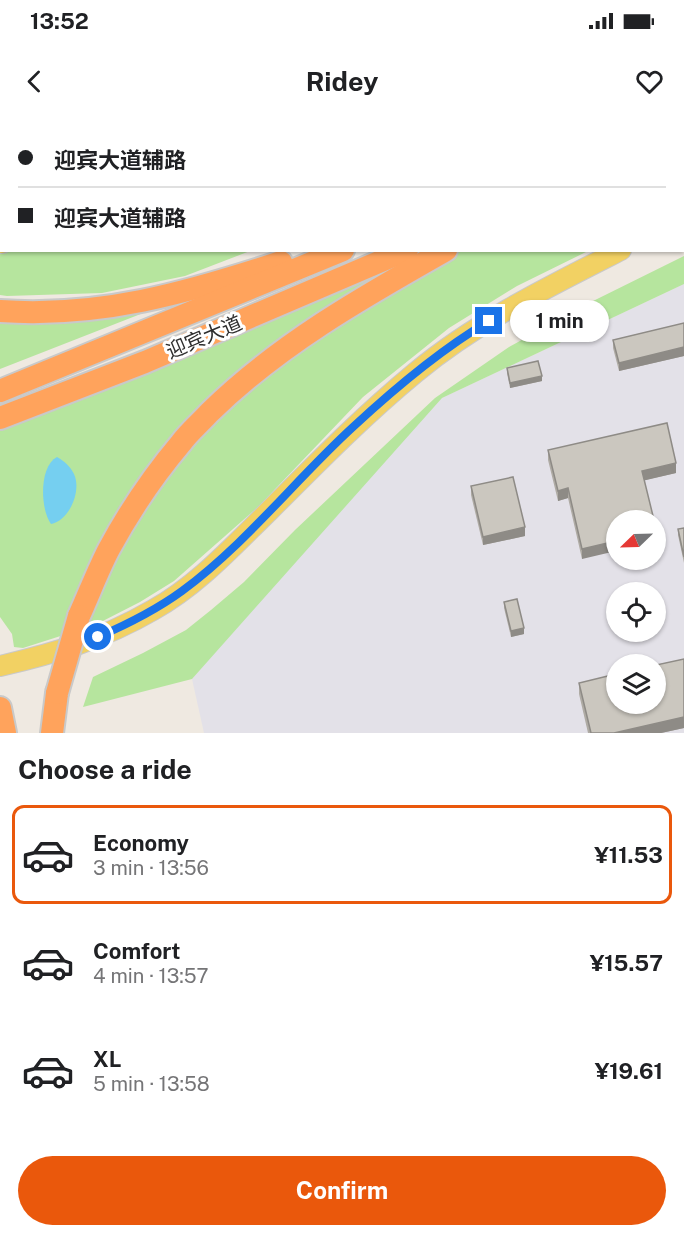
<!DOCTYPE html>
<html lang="en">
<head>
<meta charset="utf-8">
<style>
  :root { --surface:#fff; --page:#f2f2f2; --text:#202124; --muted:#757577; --line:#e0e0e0; --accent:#ea580c }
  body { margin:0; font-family:"Public Sans","Noto Sans SC",sans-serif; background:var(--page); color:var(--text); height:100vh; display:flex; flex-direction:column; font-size:22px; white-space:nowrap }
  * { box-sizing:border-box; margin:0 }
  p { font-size:20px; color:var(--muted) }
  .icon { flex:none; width:33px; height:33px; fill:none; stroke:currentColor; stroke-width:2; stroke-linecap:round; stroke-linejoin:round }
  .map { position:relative; height:613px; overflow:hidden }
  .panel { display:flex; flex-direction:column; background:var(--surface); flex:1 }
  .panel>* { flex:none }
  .guide { position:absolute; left:0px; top:0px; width:684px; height:132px; box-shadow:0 2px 4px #0004; display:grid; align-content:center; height:132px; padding:0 18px; background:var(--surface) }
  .needle { width:39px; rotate:247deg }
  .tools { position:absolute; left:606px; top:390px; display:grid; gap:12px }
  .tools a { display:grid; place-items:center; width:60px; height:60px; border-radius:50%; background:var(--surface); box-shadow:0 2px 4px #0004; font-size:30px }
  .end { position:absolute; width:27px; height:27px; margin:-14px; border:8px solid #1a73e8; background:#fff; box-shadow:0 0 0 3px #fff }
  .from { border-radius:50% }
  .bubble { position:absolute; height:42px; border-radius:21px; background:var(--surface); box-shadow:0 2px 4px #0004; font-size:20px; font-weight:700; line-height:42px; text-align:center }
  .guide b { display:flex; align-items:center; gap:21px; height:57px; font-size:22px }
  .guide b+b { border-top:2px solid var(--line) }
  .guide i { width:15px; height:15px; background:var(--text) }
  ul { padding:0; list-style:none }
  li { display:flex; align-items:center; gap:18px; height:99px; margin:0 12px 9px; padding:0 6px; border:3px solid transparent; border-radius:12px }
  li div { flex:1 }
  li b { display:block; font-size:22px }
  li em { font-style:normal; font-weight:700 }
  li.current { border-color:var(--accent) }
  li>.icon { width:54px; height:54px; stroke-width:1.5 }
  h2 { padding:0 18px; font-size:27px; line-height:72px }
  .button { display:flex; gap:12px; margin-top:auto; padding:12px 18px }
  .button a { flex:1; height:69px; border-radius:36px; background:var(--accent); color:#fff; font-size:24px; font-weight:700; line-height:69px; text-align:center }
  .status { display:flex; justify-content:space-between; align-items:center; height:42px; padding:0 30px; background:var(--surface); direction:ltr }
  .status svg { height:16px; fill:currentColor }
  header { display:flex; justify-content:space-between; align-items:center; height:78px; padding:0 18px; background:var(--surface); font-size:27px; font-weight:700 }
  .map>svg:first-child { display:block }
  .industrial { fill:#e3e1e8; fill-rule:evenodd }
  .green { fill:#b6e59e }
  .water { fill:#75cff0 }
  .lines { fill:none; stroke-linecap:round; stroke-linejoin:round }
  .minor-casing { stroke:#b4b7c1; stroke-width:18 }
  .major-casing { stroke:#c9c9c9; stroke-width:22 }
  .highway-casing { stroke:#c9c9c9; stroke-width:26 }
  .minor { stroke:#fff; stroke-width:15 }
  .major { stroke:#f2d163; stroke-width:20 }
  .highway { stroke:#ffa35c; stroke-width:22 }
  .highway-bridge-casing { stroke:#c9c9c9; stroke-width:26; stroke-linecap:butt }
  .highway-bridge { stroke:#ffa35c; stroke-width:22 }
  .wall { fill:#afaba4 }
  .shaded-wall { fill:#8e8b86 }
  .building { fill:#cbc7bf; stroke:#8e8b86; stroke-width:1.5 }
  .route { stroke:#1a73e8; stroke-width:8 }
  .labels { text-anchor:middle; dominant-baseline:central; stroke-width:6; stroke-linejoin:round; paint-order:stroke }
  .street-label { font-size:20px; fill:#2e2e2e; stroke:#fff }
</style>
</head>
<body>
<div class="status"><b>13:52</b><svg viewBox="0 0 49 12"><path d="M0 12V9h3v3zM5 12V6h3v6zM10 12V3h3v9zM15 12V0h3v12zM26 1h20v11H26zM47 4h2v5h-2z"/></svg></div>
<header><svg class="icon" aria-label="back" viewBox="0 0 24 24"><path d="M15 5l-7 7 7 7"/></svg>Ridey<svg class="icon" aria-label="heart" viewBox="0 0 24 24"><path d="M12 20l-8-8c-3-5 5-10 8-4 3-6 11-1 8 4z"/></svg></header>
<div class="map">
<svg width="684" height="613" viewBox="0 0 684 613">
  <rect width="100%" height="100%" fill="#efe9e1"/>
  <path class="industrial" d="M684,164V613H204L192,559L306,424L442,278ZM616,400H656V440H616ZM616,472H656V512H616ZM616,544H656V584H616Z"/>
  <g class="green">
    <polygon points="0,129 2,130 250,131 185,156 102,173 7,176 0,175"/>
    <polygon points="455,131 588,131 517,166 449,208 363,277 259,386 174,461 140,482 95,505 23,528 14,527 12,514 0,497 0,302 375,156 410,156"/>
    <polygon points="684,136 684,164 442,278 192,559 83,587 93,557 143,533 186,510 211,490 244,462 295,410 435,278 509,227 587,184"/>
    <polygon points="156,188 0,249 0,195"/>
  </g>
  <path class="water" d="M57,337C64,341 70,346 74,354C82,371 69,401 51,404C40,389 39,346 57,337Z"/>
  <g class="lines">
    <defs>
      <g id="minor">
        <polyline points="281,2 285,0"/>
        <polyline points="0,50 2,56"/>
      </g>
      <g id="major">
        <polyline points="410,2 413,0"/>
        <polyline points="682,100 684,99"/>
        <polyline points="0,123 2,123"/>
        <path d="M0,546C56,533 103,519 153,490C198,465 233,426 270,390C317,343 363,296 415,253C476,202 550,166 621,130"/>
      </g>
      <g id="highway">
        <polyline points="621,2 625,0"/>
        <polyline points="682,8 684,7"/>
        <path d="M0,191C99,198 187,173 281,142"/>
        <polyline points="0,271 343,130"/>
        <polyline points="0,298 145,242 407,130"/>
        <path d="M79,496C89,474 98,450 109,429C129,392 154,355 181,323C189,312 200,303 209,293C278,225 363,177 446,130"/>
        <polyline points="0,588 5,613"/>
        <polyline points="52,613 57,573"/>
      </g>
    </defs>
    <use href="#minor" class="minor-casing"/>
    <use href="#major" class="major-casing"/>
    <use href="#highway" class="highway-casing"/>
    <use href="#minor" class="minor"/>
    <use href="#major" class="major"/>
    <use href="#highway" class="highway"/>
    <defs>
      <polyline id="highway-bridge" points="57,573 79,496"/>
    </defs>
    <use href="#highway-bridge" class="highway-bridge-casing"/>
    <use href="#highway-bridge" class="highway-bridge"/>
  </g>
  <g class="wall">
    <polygon points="684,203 684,236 619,251 613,228 613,220"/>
    <polygon points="507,248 542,261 510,268 507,253"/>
    <polygon points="548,330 676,353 645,360 582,439 568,378 558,381 548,340"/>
    <polygon points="471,366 525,416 483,425 471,375"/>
    <polygon points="684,408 684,443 678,415 678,409"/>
    <polygon points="504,482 524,514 511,517 504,488"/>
    <polygon points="684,539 684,608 661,613 588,613 579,574 579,563"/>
  </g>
  <g class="shaded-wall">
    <polygon points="684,227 684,236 619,251 619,243"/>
    <polygon points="542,256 542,261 510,268 510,263"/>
    <polygon points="676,343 676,353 642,361 642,351"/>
    <polygon points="568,368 568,378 558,381 558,371"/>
    <polygon points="525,407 525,416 483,425 483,417"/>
    <polygon points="657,413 657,423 656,424 656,414"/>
    <polygon points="616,421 616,431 582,439 582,429"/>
    <polygon points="524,508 524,514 511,517 511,511"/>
    <polygon points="684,597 684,608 661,613 614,613"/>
  </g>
  <g class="building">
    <polygon points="684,203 684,227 619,243 613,220"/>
    <polygon points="538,241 542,256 510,263 507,248"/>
    <polygon points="667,303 676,343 642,351 654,400 616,400 616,421 582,429 568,368 558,371 548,330"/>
    <polygon points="513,357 525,407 483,417 471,366"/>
    <polygon points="684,408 684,437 678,409"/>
    <polygon points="517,479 524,508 511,511 504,482"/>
    <polygon points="684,539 684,597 614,613 591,613 579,563 616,554 616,584 656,584 656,545"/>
  </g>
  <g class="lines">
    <path class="route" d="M98,517C128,504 156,490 182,471C246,424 295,360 353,307C395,268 440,230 489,201"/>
  </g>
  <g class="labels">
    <g class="street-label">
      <text transform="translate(204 217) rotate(-23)">迎宾大道</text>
    </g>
  </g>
</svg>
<div class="tools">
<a><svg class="needle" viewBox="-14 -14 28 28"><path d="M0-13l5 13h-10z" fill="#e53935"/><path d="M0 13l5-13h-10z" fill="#757577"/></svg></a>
<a><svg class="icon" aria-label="locate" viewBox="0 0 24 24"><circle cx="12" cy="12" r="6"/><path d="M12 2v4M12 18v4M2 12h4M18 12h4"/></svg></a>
<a><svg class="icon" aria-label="layers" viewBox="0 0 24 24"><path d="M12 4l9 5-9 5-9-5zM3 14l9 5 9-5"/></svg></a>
</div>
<i class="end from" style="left:98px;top:517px"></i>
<i class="end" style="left:489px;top:201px"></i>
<div class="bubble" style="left:510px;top:180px;width:99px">1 min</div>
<div class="guide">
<b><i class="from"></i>迎宾大道辅路</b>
<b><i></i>迎宾大道辅路</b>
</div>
</div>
<section class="panel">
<h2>Choose a ride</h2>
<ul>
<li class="current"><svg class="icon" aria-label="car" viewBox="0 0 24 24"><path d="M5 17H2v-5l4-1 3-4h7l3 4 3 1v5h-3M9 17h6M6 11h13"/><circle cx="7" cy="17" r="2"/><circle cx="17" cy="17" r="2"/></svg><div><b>Economy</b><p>3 min · 13:56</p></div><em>¥11.53</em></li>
<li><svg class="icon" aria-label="car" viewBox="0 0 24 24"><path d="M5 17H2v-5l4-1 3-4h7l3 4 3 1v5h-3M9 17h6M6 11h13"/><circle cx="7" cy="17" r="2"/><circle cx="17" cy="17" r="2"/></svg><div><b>Comfort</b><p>4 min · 13:57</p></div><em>¥15.57</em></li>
<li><svg class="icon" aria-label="car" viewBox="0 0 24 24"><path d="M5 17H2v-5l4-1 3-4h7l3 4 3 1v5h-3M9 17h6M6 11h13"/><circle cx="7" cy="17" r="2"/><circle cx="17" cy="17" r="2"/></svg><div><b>XL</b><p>5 min · 13:58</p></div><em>¥19.61</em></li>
</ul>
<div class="button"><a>Confirm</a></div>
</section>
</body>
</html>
